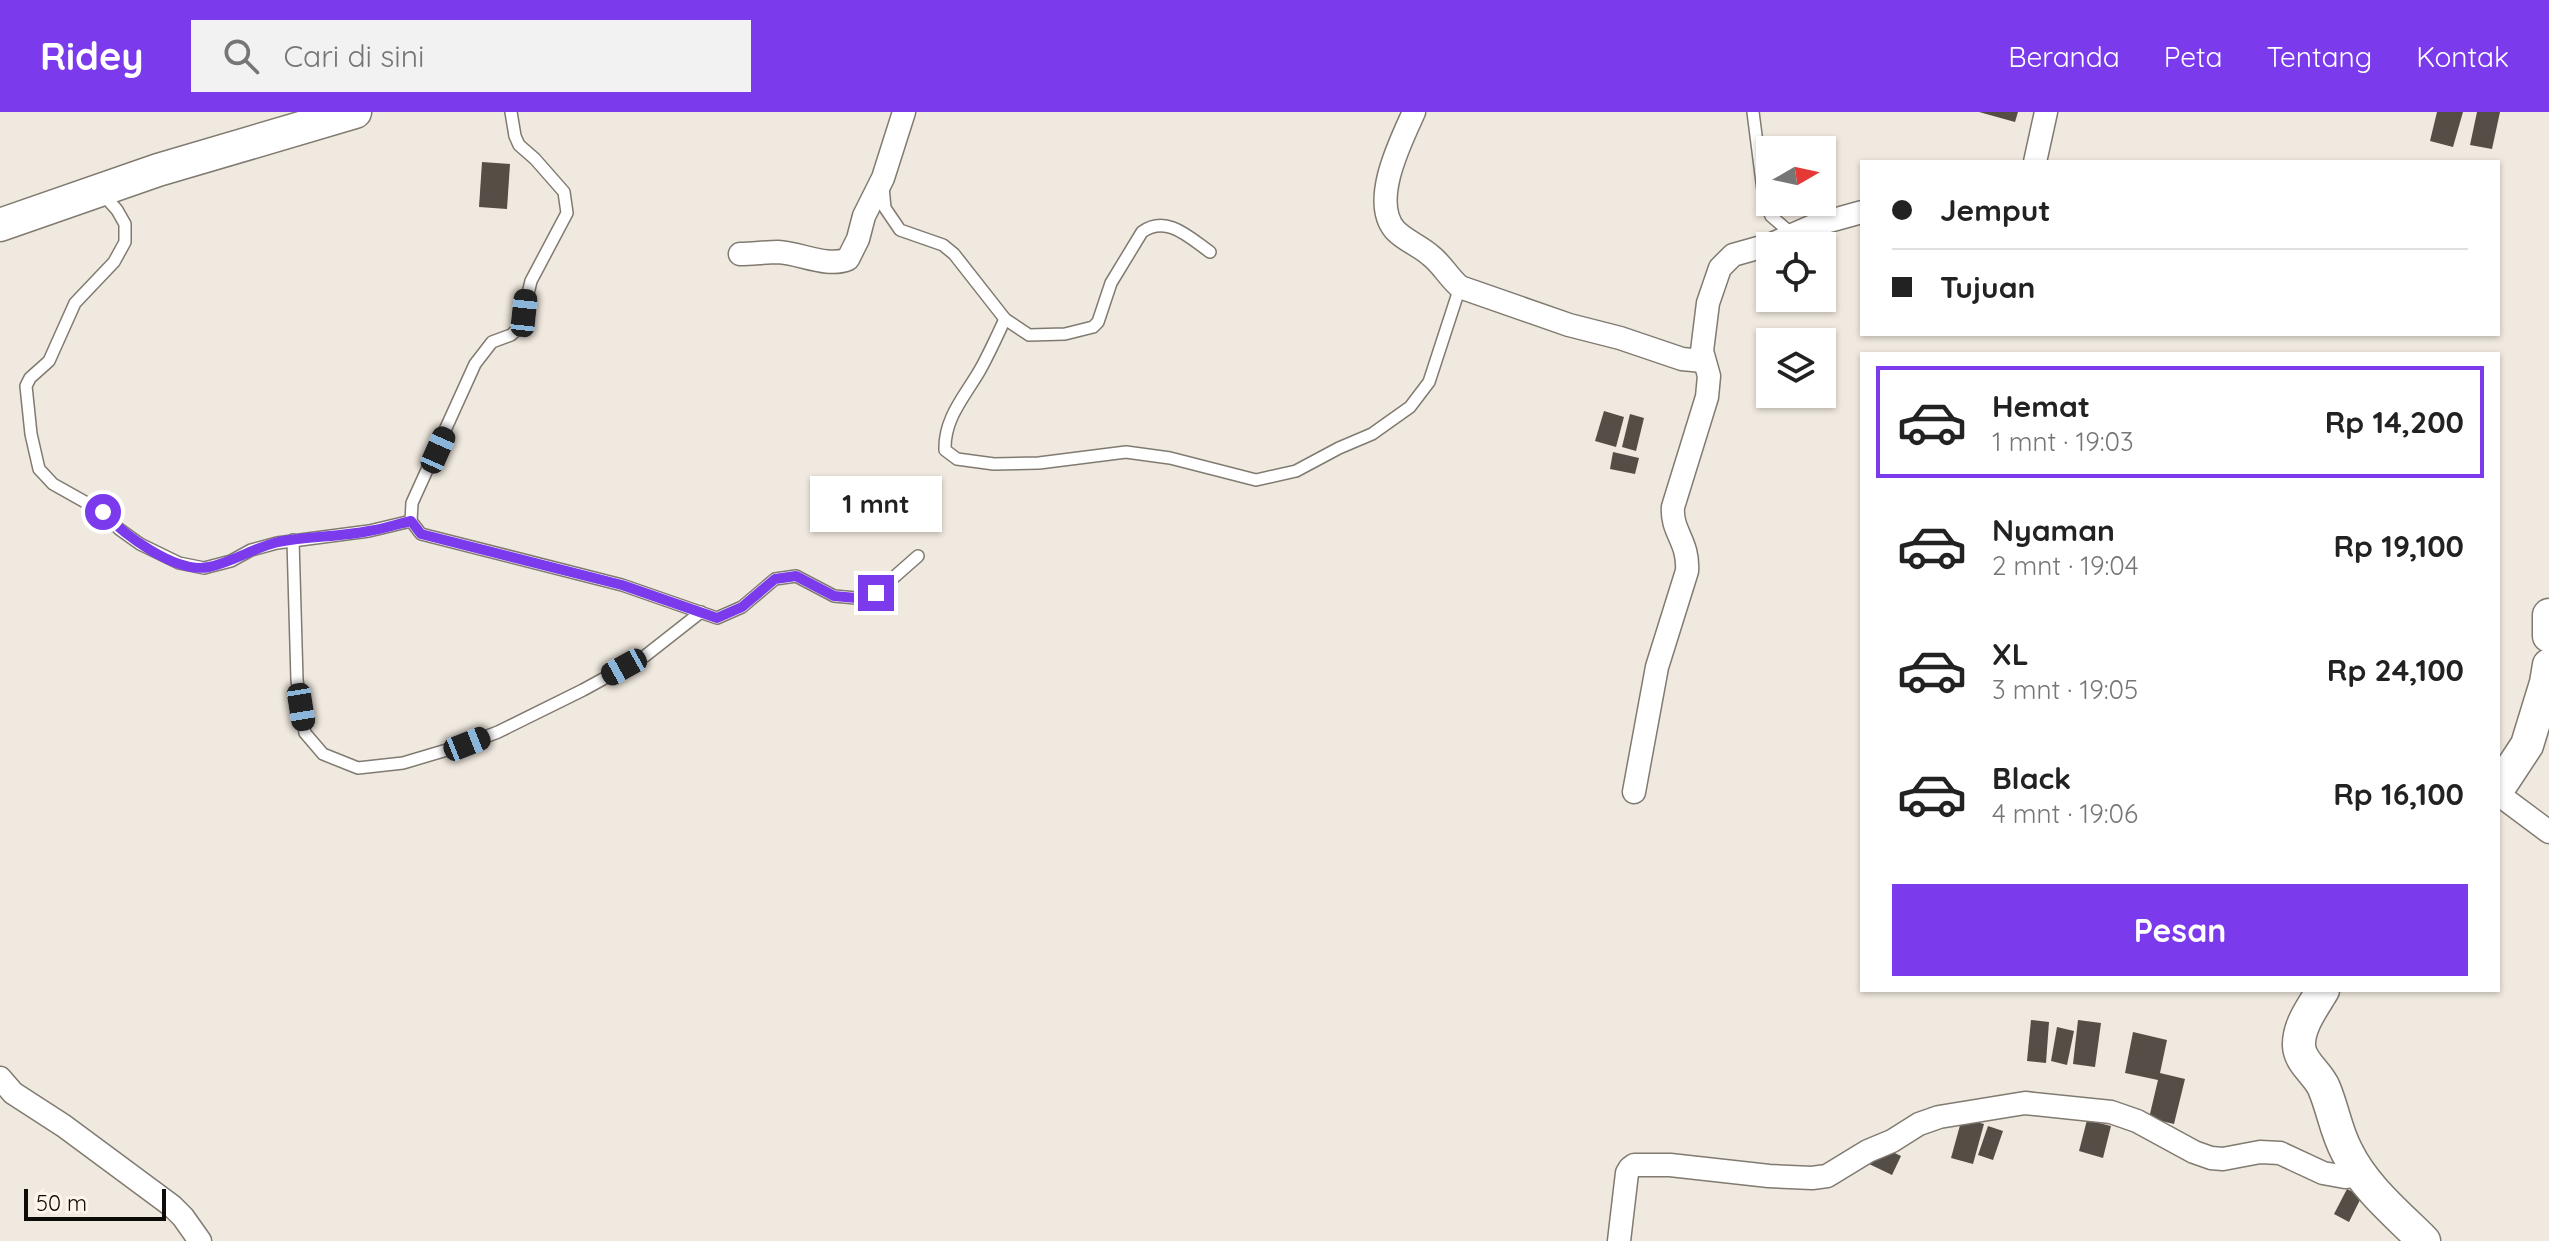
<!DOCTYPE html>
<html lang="id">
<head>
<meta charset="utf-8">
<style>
  :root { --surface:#fff; --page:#f2f2f2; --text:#222; --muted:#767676; --line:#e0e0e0; --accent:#7c3aed }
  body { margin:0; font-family:Quicksand,sans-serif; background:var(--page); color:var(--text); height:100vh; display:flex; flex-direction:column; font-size:30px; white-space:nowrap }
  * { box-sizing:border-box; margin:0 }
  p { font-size:26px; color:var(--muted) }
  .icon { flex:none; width:44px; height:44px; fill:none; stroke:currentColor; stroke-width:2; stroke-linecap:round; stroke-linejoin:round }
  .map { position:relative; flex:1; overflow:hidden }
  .side { position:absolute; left:1860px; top:240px; width:640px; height:640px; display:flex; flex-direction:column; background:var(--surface); border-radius:0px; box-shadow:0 2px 6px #0004 }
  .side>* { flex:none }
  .banner { position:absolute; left:1860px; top:48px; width:640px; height:176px; border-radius:0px; box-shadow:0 2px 6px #0004; display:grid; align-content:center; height:176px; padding:0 32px; background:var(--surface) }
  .needle { width:52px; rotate:81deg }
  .fabs { position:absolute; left:1756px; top:24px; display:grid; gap:16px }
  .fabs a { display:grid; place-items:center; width:80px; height:80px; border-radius:0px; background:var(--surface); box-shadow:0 2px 6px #0004; font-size:40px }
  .scale { position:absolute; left:24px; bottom:20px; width:142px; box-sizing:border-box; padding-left:8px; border:4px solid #0e0c09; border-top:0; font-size:22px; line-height:28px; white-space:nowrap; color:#0e0c09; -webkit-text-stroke:6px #fef6ec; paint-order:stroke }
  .end { position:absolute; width:36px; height:36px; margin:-18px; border:10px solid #7c3aed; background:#fff; box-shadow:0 0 0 4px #fff }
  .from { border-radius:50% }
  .bubble { position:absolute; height:56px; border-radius:0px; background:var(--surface); box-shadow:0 2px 6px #0004; font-size:26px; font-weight:700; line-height:56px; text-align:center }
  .car { position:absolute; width:24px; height:48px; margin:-24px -12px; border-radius:10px; box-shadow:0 0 6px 2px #0007; background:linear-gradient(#222 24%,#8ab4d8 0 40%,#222 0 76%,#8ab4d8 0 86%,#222 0) }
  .banner b { display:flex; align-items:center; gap:28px; height:76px; font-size:30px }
  .banner b+b { border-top:2px solid var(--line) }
  .banner i { width:20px; height:20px; background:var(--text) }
  ul { padding:14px 0 0; list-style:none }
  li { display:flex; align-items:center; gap:24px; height:112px; margin:0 16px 12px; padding:0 16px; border:4px solid transparent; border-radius:0px }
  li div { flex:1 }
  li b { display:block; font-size:30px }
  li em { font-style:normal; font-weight:700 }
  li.active { border-color:var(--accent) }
  li>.icon { width:72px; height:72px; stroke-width:1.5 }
  .primary-button { display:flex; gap:16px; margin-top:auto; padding:16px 32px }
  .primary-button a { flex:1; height:92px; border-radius:0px; background:var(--accent); color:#fff; font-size:32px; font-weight:700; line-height:92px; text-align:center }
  header { display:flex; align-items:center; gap:48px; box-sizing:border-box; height:112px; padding:0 40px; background:var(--accent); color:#fff }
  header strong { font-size:38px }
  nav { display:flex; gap:44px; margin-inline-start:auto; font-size:28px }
  .search { width:560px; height:72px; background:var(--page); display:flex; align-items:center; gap:20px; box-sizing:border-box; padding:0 28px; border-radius:0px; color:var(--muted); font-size:30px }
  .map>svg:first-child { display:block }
  .building { fill:#544e46 }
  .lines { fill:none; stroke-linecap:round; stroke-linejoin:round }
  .lane-casing { stroke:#807a71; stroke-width:14 }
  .street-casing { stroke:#807a71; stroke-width:25 }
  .secondary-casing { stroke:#807a71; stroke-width:35 }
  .lane { stroke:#fff; stroke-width:11 }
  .street { stroke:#fff; stroke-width:22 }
  .secondary { stroke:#fff; stroke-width:32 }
  .route { stroke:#7c3aed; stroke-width:10 }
</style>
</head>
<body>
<header>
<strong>Ridey</strong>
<div class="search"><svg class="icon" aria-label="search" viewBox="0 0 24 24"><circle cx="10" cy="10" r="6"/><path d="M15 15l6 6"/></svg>Cari di sini</div>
<nav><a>Beranda</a><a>Peta</a><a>Tentang</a><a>Kontak</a></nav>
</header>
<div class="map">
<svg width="2549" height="1129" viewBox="0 0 2549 1129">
  <rect width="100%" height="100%" fill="#f0e9df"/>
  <g class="building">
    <polygon points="1979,0 2018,0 2015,10"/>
    <polygon points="2437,0 2463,0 2453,35 2430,29"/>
    <polygon points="2477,0 2500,0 2492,37 2470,33"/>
    <polygon points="482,50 510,52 507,97 479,95"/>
    <polygon points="1604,299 1624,305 1616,335 1595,329"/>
    <polygon points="1630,302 1644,306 1636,339 1622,335"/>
    <polygon points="1613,340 1639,346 1635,362 1610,357"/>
    <polygon points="2031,908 2049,910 2046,951 2027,949"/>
    <polygon points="2078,908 2101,911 2095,955 2073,952"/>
    <polygon points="2057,915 2074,919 2067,953 2051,949"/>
    <polygon points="2133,920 2167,928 2160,961 2185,967 2174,1012 2149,1006 2158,968 2125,961"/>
    <polygon points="1962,1006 1984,1012 1973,1052 1951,1046"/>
    <polygon points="2087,1008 2111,1014 2103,1046 2079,1039"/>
    <polygon points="1988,1014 2003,1019 1993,1048 1978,1043"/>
    <polygon points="1876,1032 1901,1044 1892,1063 1867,1051"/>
    <polygon points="2347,1077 2362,1084 2349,1110 2334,1102"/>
  </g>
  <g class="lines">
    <defs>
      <g id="lane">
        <polyline points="511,0 515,24 519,33 535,47 564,80 567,101 531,169 520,215 511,223 492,230 475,252 412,391 411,409 421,422 622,473 717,506 742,495 775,467 796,464 834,484 856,486 876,481 918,444"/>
        <polyline points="1753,0 1764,86 1771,104 1792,122"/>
        <path d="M883,75L885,96L900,118L943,133L954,142L1005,207L1029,223L1065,222L1093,215L1098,210L1111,171L1142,120C1167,102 1190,126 1210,140"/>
        <polyline points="102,81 117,98 125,112 125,130 114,150 75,191 49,249 30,266 26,274 31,322 39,357 53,372 103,400 119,417 140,432 179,451 204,456 231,449 251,438 277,431 369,419 411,409"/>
        <path d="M1005,207C997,224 989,242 980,258C965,284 944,306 945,338L957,347L994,352L1039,351L1126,340L1170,346L1256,368L1296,359L1339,336L1372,322L1410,295L1429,270L1460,175"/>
        <polyline points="293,428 297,568 305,621 323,642 358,656 403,651 467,632 498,620 583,578 645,544 701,500"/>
      </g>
      <g id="street">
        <path d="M1414,0C1401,29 1370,89 1395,118C1404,128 1420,134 1430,143C1442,152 1449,166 1460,175L1569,213L1620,226L1682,247L1703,249"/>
        <polyline points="2035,50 2046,0"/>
        <path d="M740,142C752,142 766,140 778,140C800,141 828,156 848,147L858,127L864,104L883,66L904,0"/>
        <path d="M1634,680L1657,555L1687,459C1689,429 1671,420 1673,395L1707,285L1709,264L1702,239L1708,191L1720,156L1733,143L1772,132L1815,113L1862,100"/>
        <polyline points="2498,682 2549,720"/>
        <polyline points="0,966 13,981 64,1014 172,1094 183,1105 200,1129"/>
        <polyline points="1619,1129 1627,1061 1630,1056 1634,1053 1670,1053 1769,1064 1812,1066 1827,1064 1868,1039 1892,1029 1919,1012 1939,1005 2025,991 2111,1000 2137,1009 2194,1040 2211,1046 2223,1047 2260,1040 2280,1041 2323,1061 2345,1065 2361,1063"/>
      </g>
      <g id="secondary">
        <polyline points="0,113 158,58 355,0"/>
        <polyline points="2549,503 2549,524"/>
        <polyline points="2498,677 2527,633 2546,571 2549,553"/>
        <path d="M2323,878C2313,895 2298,914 2299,934C2300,951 2318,961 2324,976C2333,997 2336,1020 2347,1040C2364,1075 2397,1102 2424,1129"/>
      </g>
    </defs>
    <use href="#lane" class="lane-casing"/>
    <use href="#street" class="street-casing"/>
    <use href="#secondary" class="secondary-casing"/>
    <use href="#lane" class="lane"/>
    <use href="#street" class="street"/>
    <use href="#secondary" class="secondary"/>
  </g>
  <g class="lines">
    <path class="route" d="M103,400C124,423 176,462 209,455C233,450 253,436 278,430C308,424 339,425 369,419C383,417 397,412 411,409L421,422L622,473L717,506L742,495L775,467L796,464L834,484L856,486L876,481"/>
  </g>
</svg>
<div class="fabs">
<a><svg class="needle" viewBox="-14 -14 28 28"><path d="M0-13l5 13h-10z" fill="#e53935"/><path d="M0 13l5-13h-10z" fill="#767676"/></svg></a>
<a><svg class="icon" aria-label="locate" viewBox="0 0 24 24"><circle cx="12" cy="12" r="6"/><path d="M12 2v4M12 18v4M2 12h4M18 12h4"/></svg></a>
<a><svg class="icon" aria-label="layers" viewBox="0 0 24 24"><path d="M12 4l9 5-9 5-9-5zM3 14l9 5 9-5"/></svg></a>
</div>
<div class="scale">50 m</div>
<i class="end from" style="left:103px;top:400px"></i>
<i class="end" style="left:876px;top:481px"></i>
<div class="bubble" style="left:810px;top:364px;width:132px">1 mnt</div>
<i class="car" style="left:524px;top:201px;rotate:6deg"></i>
<i class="car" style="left:438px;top:338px;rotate:24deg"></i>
<i class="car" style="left:624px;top:555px;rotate:241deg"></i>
<i class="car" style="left:301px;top:595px;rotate:171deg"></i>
<i class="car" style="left:467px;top:632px;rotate:68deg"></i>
<div class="banner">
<b><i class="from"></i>Jemput</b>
<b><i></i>Tujuan</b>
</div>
<section class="side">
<ul>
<li class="active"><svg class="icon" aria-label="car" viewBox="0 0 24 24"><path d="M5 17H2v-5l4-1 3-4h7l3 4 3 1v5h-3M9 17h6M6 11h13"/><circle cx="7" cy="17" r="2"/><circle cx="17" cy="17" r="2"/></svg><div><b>Hemat</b><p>1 mnt · 19:03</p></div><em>Rp 14,200</em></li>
<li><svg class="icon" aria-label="car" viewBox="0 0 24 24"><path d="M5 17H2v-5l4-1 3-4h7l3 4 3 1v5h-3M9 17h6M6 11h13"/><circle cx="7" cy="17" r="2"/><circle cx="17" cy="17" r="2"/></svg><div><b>Nyaman</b><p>2 mnt · 19:04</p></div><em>Rp 19,100</em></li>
<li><svg class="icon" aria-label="car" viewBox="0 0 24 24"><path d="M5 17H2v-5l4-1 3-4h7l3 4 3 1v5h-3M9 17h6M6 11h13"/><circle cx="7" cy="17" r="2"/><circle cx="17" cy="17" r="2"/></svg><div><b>XL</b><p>3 mnt · 19:05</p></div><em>Rp 24,100</em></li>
<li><svg class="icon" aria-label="car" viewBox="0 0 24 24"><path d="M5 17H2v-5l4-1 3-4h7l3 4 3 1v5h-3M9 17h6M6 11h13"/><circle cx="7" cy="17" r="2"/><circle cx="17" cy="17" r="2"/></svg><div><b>Black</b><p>4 mnt · 19:06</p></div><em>Rp 16,100</em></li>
</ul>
<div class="primary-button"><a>Pesan</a></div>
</section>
</div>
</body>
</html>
